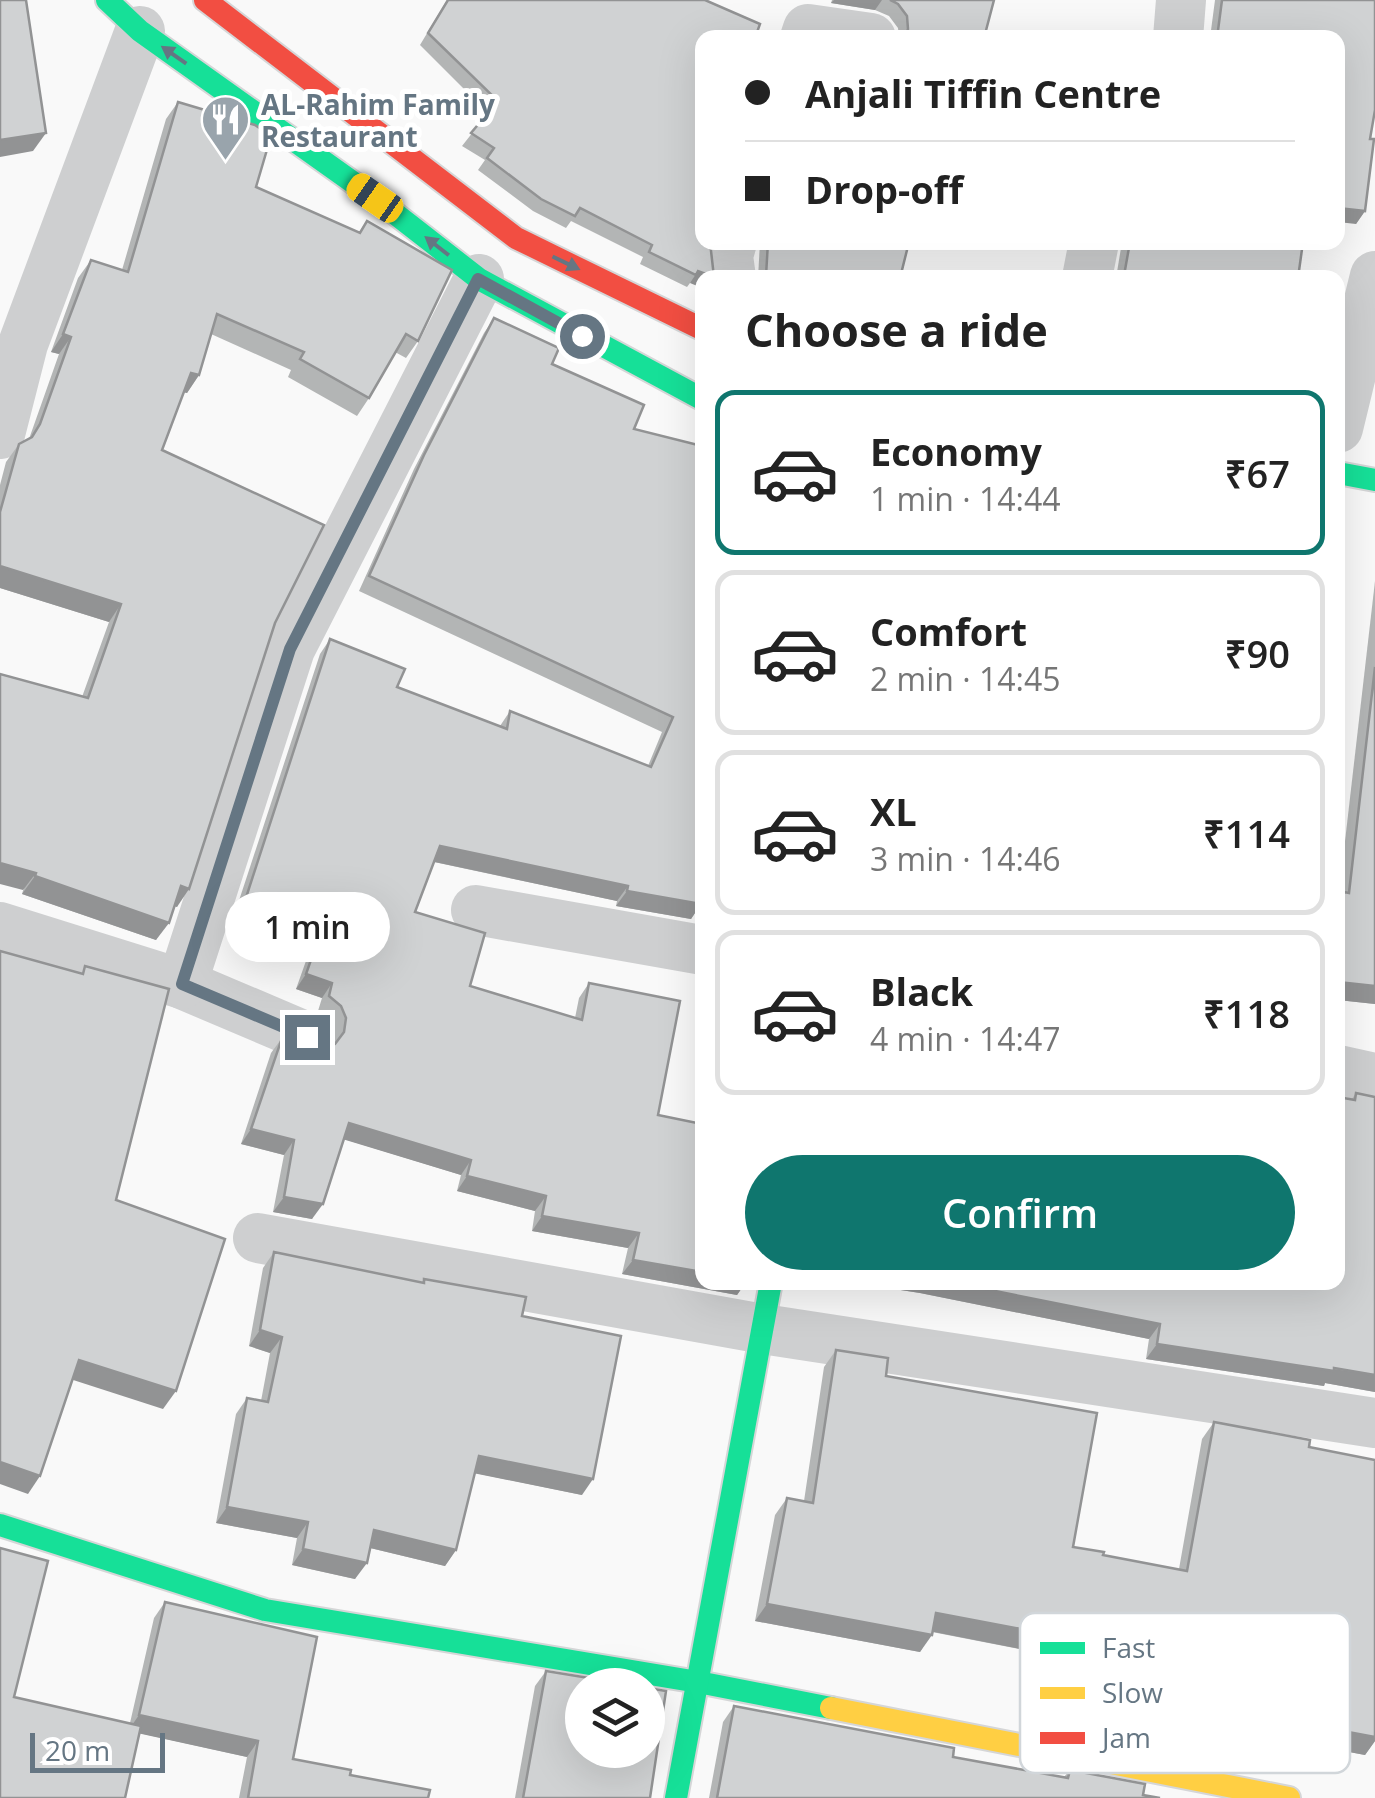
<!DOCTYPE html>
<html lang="en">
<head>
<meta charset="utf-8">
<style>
  :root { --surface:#fff; --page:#f6f6f6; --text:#222; --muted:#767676; --line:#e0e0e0; --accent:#0f766e }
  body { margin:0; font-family:"Open Sans",sans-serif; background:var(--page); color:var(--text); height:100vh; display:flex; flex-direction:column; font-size:38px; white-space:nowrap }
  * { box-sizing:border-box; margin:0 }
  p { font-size:32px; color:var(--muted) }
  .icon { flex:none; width:55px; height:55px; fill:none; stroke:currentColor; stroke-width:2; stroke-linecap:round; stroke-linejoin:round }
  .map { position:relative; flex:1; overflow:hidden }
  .panel { position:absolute; left:695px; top:270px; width:650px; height:1020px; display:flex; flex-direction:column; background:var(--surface); border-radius:20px; box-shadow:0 10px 40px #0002 }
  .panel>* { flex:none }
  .guide { position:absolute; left:695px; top:30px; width:650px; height:220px; border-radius:20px; box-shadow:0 10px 40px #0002; display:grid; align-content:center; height:220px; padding:0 50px; background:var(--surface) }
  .buttons { position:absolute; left:565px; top:1668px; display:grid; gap:20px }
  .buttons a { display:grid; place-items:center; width:100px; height:100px; border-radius:50%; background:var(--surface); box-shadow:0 10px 40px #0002; font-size:50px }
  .scale { position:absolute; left:30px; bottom:25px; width:135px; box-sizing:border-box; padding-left:10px; border:5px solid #657683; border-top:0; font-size:28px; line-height:35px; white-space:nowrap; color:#657683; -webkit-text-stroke:8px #fff; paint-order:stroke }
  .end { position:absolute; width:45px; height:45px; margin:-22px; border:12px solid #657683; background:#fff; box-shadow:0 0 0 5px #fff }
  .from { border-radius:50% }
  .bubble { position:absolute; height:70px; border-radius:35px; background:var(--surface); box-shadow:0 10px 40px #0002; font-size:32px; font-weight:600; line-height:70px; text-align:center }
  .car { position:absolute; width:30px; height:60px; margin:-30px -15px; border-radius:12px; box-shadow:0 0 8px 2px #0007; background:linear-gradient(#f5c518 24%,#345 0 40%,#f5c518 0 76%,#345 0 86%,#f5c518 0) }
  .guide b { display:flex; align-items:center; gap:35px; height:95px; font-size:38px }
  .guide b+b { border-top:2px solid var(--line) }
  .guide i { width:25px; height:25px; background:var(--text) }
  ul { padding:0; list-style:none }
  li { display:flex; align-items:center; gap:30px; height:165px; margin:0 20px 15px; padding:0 30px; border:5px solid var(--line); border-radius:20px }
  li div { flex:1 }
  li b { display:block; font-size:38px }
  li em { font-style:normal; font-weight:600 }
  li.selected { border-color:var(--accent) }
  li>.icon { width:90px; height:90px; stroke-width:1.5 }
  h2 { padding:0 50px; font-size:45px; line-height:120px }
  .primary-button { display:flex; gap:20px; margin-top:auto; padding:20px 50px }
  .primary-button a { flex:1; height:115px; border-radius:60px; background:var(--accent); color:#fff; font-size:40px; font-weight:600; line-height:115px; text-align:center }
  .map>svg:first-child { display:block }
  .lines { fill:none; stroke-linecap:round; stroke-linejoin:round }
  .fast-casing { stroke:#d5d6d7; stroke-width:26 }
  .slow-casing { stroke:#d5d6d7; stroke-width:26 }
  .jam-casing { stroke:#d5d6d7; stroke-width:26 }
  .street { stroke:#cecfd0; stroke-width:50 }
  .fast { stroke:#16e098; stroke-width:22 }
  .slow { stroke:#ffcf43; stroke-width:22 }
  .jam { stroke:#f24e42; stroke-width:22 }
  .wall { fill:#b3b5b5 }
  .shaded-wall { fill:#929394 }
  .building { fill:#d0d2d3; stroke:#929394; stroke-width:2.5 }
  .oneway { fill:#657683 }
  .route { stroke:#657683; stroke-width:12 }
  .labels { text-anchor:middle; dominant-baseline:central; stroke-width:10; stroke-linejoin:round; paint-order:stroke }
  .poi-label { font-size:28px; font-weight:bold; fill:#657683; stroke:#fff; text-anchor:start }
  .key { fill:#fff; stroke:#d1d6da; stroke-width:2.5 }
  .key-label { font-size:28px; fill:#657683 }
</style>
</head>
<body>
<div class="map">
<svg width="1375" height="1798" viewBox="0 0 1375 1798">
  <rect width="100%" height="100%" fill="#f9f9f9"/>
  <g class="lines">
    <defs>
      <g id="fast">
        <polyline points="107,0 140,31 375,198 479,279 702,399"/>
        <polyline points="1338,473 1375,480"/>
        <polyline points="0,1525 265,1610 698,1682 831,1708"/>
        <polyline points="676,1798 771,1282"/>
      </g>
      <polyline id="slow" points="831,1708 1289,1798"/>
      <polyline id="jam" points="205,0 516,238 702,329"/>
    </defs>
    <use href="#fast" class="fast-casing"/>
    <use href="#slow" class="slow-casing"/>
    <use href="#jam" class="jam-casing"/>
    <g class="street">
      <polyline points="805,38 808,29 871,38"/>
      <polyline points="1178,38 1181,0"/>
      <polyline points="731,278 728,256 732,242"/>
      <polyline points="1087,278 1094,242"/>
      <polyline points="1338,428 1375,276"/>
      <polyline points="0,434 23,344 140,31"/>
      <polyline points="476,910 702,950"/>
      <polyline points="0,927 182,984 307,1037"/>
      <polyline points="182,984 290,649 479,279"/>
      <polyline points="1338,1070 1375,1078"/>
      <polyline points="258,1238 763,1329 1375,1423"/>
    </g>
    <use href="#fast" class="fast"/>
    <use href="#slow" class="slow"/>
    <use href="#jam" class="jam"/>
  </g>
  <g class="wall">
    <polygon points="447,0 705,0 702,38 702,242 713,278 702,278 690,283 687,287 640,264 643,257 571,221 566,228 533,211 478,170 485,160 462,146 488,113 420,45"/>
    <polygon points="832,0 994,0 984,38 899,38 898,28 889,16 875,10 831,3"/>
    <polygon points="1215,0 1375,0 1370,139 1365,211 1356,224 1338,38 1210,38"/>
    <polygon points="178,102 256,187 359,232 367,221 418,341 406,358 395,352 369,398 357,416 288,377 291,370 211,334 199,375 187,393 184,392 162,450 275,623 177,907 174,906 156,940 22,894 82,697 109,622 0,588 0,485 6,462 19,444 29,439 59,354 51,352 78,278 91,260 122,270 166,119"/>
    <polygon points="760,242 909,242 900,278 758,278"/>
    <polygon points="1122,242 1303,242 1298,278 1116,278"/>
    <polygon points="494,318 634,429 701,904 691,919 616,906 617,901 434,862 415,912 470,986 575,1018 579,998 589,983 658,1115 702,1282 746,1282 737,1295 622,1274 628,1248 532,1231 535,1211 457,1191 461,1175 344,1139 312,1219 273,1212 284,1155 241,1144 271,1053 282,1038 320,1051 334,1045 335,1033 330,1021 318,1011 322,998 296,989 307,958 230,928 320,654 330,639 397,687 500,726 510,711 648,766 662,732 359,591 414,469 484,333"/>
    <polygon points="1375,581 1375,1004 1338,1000 1338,902"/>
    <polygon points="1356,1093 1375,1097 1375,1392 1325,1383 1324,1386 1146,1359 1149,1339 920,1293 849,1282 1338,1282 1352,1099"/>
    <polygon points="274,1252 422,1282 424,1279 522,1316 582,1495 475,1473 456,1550 445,1566 370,1548 355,1579 292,1565 297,1538 216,1523 236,1414 247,1398 261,1401 270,1353 249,1346 263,1268"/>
    <polygon points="836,1350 886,1376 1073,1547 1103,1555 1179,1569 1202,1439 1214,1422 1309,1447 1375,1460 1375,1741 1365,1755 1228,1729 1225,1733 1152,1720 1152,1716 1080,1702 1082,1693 1019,1681 1025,1650 932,1632 920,1652 755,1621 775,1515 787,1498 804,1501 824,1367"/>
    <polygon points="165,1602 293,1759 428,1798 239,1798 247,1757 139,1733 14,1697 130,1723 154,1618"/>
    <polygon points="546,1671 650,1798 515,1798 535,1686"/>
    <polygon points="734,1706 953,1757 1064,1777 1070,1770 1143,1795 1160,1798 709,1798 723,1722"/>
  </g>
  <g class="shaded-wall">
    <polygon points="834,0 882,0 875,10 831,3"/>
    <polygon points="46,133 33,151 0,157 0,140"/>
    <polygon points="1338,208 1365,211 1356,224 1338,222"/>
    <polygon points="698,271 714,277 702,278 702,288 690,283"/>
    <polygon points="63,334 71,337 59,354 51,352"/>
    <polygon points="191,373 199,375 187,393 179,391"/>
    <polygon points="0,566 121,604 109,622 0,588"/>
    <polygon points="440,846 628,886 617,901 430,861"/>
    <polygon points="0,863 36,873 23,890 0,884"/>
    <polygon points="35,876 169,923 156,940 22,894"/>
    <polygon points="181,886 189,889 177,907 169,904"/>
    <polygon points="627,891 701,904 691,919 616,906"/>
    <polygon points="241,913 317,943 307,958 230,928"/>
    <polygon points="306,974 332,983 322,998 296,989"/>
    <polygon points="1338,982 1375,986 1375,1004 1338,1000"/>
    <polygon points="349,1123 471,1160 461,1175 339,1138"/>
    <polygon points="251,1129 294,1140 284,1155 241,1144"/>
    <polygon points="467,1176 546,1196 535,1211 457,1191"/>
    <polygon points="284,1197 323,1204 312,1219 273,1212"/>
    <polygon points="542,1216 639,1233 628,1248 532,1231"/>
    <polygon points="633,1260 702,1272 702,1282 746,1282 737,1295 622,1274"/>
    <polygon points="849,1282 950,1282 1160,1324 1149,1339 920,1293"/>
    <polygon points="260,1330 282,1337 270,1353 249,1346"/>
    <polygon points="1157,1344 1375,1375 1375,1392 1325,1383 1324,1386 1146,1359"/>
    <polygon points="79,1360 176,1391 163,1409 67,1378"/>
    <polygon points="479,1456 593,1479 582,1495 468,1472"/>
    <polygon points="0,1462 40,1476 28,1494 0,1484"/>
    <polygon points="227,1507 308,1522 297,1538 216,1523"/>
    <polygon points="374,1530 456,1550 445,1566 362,1546"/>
    <polygon points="303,1549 367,1563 355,1579 292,1565"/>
    <polygon points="767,1604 932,1635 920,1652 755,1621"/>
    <polygon points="936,1613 1037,1632 1025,1650 924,1630"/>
    <polygon points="1031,1664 1094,1676 1082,1693 1019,1681"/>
    <polygon points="1092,1685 1164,1699 1152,1716 1080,1702"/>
    <polygon points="1164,1703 1237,1711 1375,1737 1375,1741 1365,1755 1228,1729 1225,1733 1152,1720"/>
    <polygon points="139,1715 258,1741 247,1757 128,1731"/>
  </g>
  <g class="building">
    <polygon points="0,0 26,0 46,133 0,140"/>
    <polygon points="448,0 705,0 760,24 755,38 702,38 702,242 710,242 714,277 698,271 696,275 649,252 652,245 580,208 575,216 541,199 487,158 494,148 471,133 498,101 428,33"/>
    <polygon points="890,0 994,0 984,38 905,38 908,29 907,16 898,4"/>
    <polygon points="1222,0 1375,0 1375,110 1370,139 1374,139 1365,211 1338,208 1338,38 1217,38"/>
    <polygon points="178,102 255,125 271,136 256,187 360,233 367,221 452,270 418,341 406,334 369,398 300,359 304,352 217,314 199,375 191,373 162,450 324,525 275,623 189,889 181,886 169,923 35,876 36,873 0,863 0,674 88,698 121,604 0,566 0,512 19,444 32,437 40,424 71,337 63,334 91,260 128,272"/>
    <polygon points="768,242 909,242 900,278 765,278 766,276"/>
    <polygon points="1130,242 1303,242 1298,278 1121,278 1125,270"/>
    <polygon points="494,318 559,348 552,364 644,405 634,429 702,446 702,897 701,904 627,891 628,886 440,846 415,912 485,933 470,986 582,1020 589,983 680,1001 658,1115 702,1124 702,1272 633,1260 639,1233 542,1216 546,1196 467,1176 471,1160 349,1123 323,1204 284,1197 294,1140 251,1129 282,1038 320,1051 335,1044 344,1032 346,1018 341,1006 329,996 332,983 306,974 317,943 241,913 330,639 405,669 397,687 507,729 510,711 651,767 673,717 369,576 424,455"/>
    <polygon points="1375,667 1375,986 1338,982 1338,953 1344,892 1349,893"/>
    <polygon points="0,951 83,974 85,966 169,989 116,1200 225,1239 176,1391 79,1360 40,1476 0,1462"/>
    <polygon points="1356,1093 1375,1097 1375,1375 1334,1368 1334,1371 1157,1344 1160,1324 950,1282 1338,1282 1338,1097 1355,1100"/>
    <polygon points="274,1252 424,1283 424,1279 526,1297 522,1316 621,1336 593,1479 479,1456 456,1550 374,1530 367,1563 303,1549 308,1522 227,1507 247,1398 268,1402 282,1337 260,1330"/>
    <polygon points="836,1350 888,1358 886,1376 1097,1413 1073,1547 1104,1552 1103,1555 1187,1571 1214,1422 1310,1440 1309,1447 1375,1460 1375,1737 1237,1711 1237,1716 1164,1703 1164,1699 1092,1685 1094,1676 1031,1664 1037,1632 936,1613 932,1635 767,1604 787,1498 813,1503"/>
    <polygon points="0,1548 48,1561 14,1697 141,1726 125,1798 0,1798"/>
    <polygon points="165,1602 317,1637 293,1759 351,1770 350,1775 430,1790 428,1798 248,1798 258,1741 139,1715"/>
    <polygon points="546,1671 632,1685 582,1685 582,1750 648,1750 648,1688 666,1691 650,1798 523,1798"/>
    <polygon points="734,1706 954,1748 953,1757 1068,1778 1070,1770 1145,1784 1143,1795 1160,1798 717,1798"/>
  </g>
  <defs><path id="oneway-solid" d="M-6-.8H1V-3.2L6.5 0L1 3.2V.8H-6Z" transform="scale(2.5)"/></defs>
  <g class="oneway">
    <use href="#oneway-solid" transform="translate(174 55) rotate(-145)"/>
    <use href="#oneway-solid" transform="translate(437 246) rotate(-142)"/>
    <use href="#oneway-solid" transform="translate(566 263) rotate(26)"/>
  </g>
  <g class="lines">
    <polyline class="route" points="307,1037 182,984 290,649 478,279 582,336"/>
  </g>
  <defs>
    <symbol id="restaurant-pin" viewBox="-11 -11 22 30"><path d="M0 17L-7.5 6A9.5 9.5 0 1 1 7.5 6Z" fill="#99a4ac" stroke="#fff"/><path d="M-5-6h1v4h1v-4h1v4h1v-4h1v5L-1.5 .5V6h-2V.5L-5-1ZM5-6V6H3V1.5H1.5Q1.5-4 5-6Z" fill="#fff"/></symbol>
  </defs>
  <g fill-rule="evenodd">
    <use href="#restaurant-pin" x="198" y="92" width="55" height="75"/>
  </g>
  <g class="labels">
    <g class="poi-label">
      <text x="261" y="104">AL-Rahim Family<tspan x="261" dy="32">Restaurant</tspan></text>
    </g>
  </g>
  <rect x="1020" y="1613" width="330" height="160" rx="15" class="key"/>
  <rect x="1040" y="1642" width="45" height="12" fill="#16e098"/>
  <rect x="1040" y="1687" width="45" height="12" fill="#ffcf43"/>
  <rect x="1040" y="1732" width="45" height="12" fill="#f24e42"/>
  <g class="key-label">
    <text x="1102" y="1658">Fast</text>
    <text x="1102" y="1703">Slow</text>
    <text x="1102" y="1748">Jam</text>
  </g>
</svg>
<div class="buttons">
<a><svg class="icon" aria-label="layers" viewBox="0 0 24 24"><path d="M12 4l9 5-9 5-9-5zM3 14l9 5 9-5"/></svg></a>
</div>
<div class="scale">20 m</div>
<i class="end from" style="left:582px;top:336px"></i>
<i class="end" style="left:307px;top:1037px"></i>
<div class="bubble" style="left:225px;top:892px;width:165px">1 min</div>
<i class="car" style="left:375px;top:198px;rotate:305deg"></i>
<div class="guide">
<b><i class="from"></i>Anjali Tiffin Centre</b>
<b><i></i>Drop-off</b>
</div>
<section class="panel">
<h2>Choose a ride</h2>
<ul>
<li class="selected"><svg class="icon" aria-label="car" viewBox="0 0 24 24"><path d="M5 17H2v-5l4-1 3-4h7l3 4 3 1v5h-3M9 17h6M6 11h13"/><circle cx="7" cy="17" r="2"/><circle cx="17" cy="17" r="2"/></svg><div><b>Economy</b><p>1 min · 14:44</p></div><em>₹67</em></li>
<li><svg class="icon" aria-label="car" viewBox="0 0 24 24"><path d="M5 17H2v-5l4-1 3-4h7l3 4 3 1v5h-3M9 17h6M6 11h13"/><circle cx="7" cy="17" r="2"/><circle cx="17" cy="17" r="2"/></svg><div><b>Comfort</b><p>2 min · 14:45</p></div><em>₹90</em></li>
<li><svg class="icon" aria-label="car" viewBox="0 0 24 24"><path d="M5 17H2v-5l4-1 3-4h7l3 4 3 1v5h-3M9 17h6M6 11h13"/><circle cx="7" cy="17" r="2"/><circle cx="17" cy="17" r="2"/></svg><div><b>XL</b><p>3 min · 14:46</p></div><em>₹114</em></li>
<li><svg class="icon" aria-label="car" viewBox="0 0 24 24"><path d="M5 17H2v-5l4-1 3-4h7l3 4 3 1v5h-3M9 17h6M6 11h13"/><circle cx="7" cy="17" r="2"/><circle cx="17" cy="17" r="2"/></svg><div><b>Black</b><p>4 min · 14:47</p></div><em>₹118</em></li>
</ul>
<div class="primary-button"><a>Confirm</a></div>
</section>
</div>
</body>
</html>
